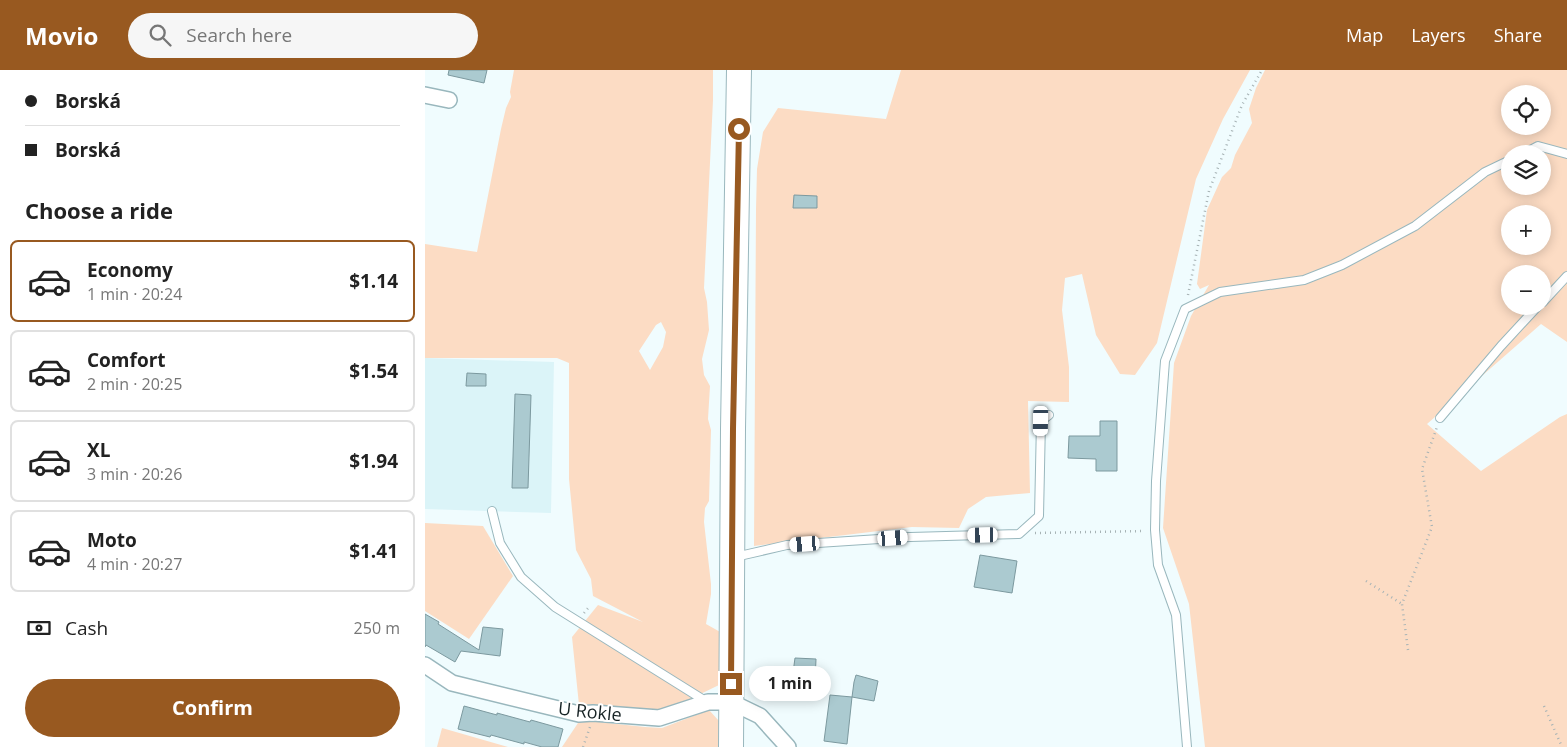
<!DOCTYPE html>
<html lang="en">
<head>
<meta charset="utf-8">
<style>
  :root { --surface:#fff; --page:#f6f6f6; --text:#222; --muted:#767676; --line:#e0e0e0; --accent:#985920 }
  body { margin:0; font-family:"Open Sans",sans-serif; background:var(--page); color:var(--text); height:100vh; display:flex; flex-direction:column; font-size:19px; white-space:nowrap }
  * { box-sizing:border-box; margin:0 }
  p { font-size:16px; color:var(--muted) }
  .icon { flex:none; width:28px; height:28px; fill:none; stroke:currentColor; stroke-width:2; stroke-linecap:round; stroke-linejoin:round }
  .map { position:relative; flex:1; overflow:hidden }
  .panel { display:flex; flex-direction:column; background:var(--surface); width:425px }
  .panel>* { flex:none }
  .guide { display:grid; align-content:center; height:110px; padding:0 25px; background:var(--surface) }
  .fabs { position:absolute; left:1076px; top:15px; display:grid; gap:10px }
  .fabs a { display:grid; place-items:center; width:50px; height:50px; border-radius:50%; background:var(--surface); box-shadow:0 2px 12px #0003; font-size:25px }
  .end { position:absolute; width:22px; height:22px; margin:-11px; border:6px solid #985920; background:#fff; box-shadow:0 0 0 2px #fff }
  .from { border-radius:50% }
  .bubble { position:absolute; height:35px; border-radius:18px; background:var(--surface); box-shadow:0 2px 12px #0003; font-size:16px; font-weight:700; line-height:35px; text-align:center }
  .car { position:absolute; width:15px; height:30px; margin:-15px -8px; border-radius:6px; box-shadow:0 0 4px 1px #0007; background:linear-gradient(#fff 24%,#345 0 40%,#fff 0 76%,#345 0 86%,#fff 0) }
  .guide b { display:flex; align-items:center; gap:18px; height:48px; font-size:19px }
  .guide b+b { border-top:1px solid var(--line) }
  .guide i { width:12px; height:12px; background:var(--text) }
  ul { padding:0; list-style:none }
  li { display:flex; align-items:center; gap:15px; height:82px; margin:0 10px 8px; padding:0 15px; border:2px solid var(--line); border-radius:8px }
  li div { flex:1 }
  li b { display:block; font-size:19px }
  li em { font-style:normal; font-weight:700 }
  li.active { border-color:var(--accent) }
  li>.icon { width:45px; height:45px; stroke-width:1.5 }
  h2 { padding:0 25px; font-size:22px; line-height:60px }
  .pay { display:flex; align-items:center; gap:12px; height:55px; padding:0 25px; font-size:19px }
  .pay p { margin-inline-start:auto }
  .primary-button { display:flex; gap:10px; margin-top:auto; padding:10px 25px }
  .primary-button a { flex:1; height:58px; border-radius:30px; background:var(--accent); color:#fff; font-size:20px; font-weight:700; line-height:58px; text-align:center }
  header { display:flex; align-items:center; gap:30px; box-sizing:border-box; height:70px; padding:0 25px; background:var(--accent); color:#fff }
  header strong { font-size:24px }
  nav { display:flex; gap:28px; margin-inline-start:auto; font-size:18px }
  .search { width:350px; height:45px; background:var(--page); display:flex; align-items:center; gap:12px; box-sizing:border-box; padding:0 18px; border-radius:28px; color:var(--muted); font-size:19px }
  main { display:flex; flex:1; min-height:0 }
  .map>svg:first-child { display:block }
  .built { fill:#dbf4f8 }
  .green { fill:#fcdcc4; fill-rule:evenodd }
  .building { fill:#abcad0; stroke:#7c999f }
  .lines { fill:none; stroke-linecap:round; stroke-linejoin:round }
  .service-casing { stroke:#99b7bd; stroke-width:10 }
  .minor-casing { stroke:#99b7bd; stroke-width:18 }
  .primary-casing { stroke:#99b7bd; stroke-width:26 }
  .path { stroke:#a7b3b5; stroke-width:2.5; stroke-dasharray:1 4; stroke-linecap:butt }
  .service { stroke:#fff; stroke-width:8 }
  .minor { stroke:#fff; stroke-width:15 }
  .primary { stroke:#fff; stroke-width:24 }
  .route { stroke:#985920; stroke-width:6 }
  .labels { text-anchor:middle; dominant-baseline:central; stroke-width:4; stroke-linejoin:round; paint-order:stroke }
  .street-label { font-size:18px; fill:#162224; stroke:#fff }
</style>
</head>
<body>
<header>
<strong>Movio</strong>
<div class="search"><svg class="icon" aria-label="search" viewBox="0 0 24 24"><circle cx="10" cy="10" r="6"/><path d="M15 15l6 6"/></svg>Search here</div>
<nav><a>Map</a><a>Layers</a><a>Share</a></nav>
</header>
<main>
<section class="panel">
<div class="guide">
<b><i class="from"></i>Borská</b>
<b><i></i>Borská</b>
</div>
<h2>Choose a ride</h2>
<ul>
<li class="active"><svg class="icon" aria-label="car" viewBox="0 0 24 24"><path d="M5 17H2v-5l4-1 3-4h7l3 4 3 1v5h-3M9 17h6M6 11h13"/><circle cx="7" cy="17" r="2"/><circle cx="17" cy="17" r="2"/></svg><div><b>Economy</b><p>1 min · 20:24</p></div><em>$1.14</em></li>
<li><svg class="icon" aria-label="car" viewBox="0 0 24 24"><path d="M5 17H2v-5l4-1 3-4h7l3 4 3 1v5h-3M9 17h6M6 11h13"/><circle cx="7" cy="17" r="2"/><circle cx="17" cy="17" r="2"/></svg><div><b>Comfort</b><p>2 min · 20:25</p></div><em>$1.54</em></li>
<li><svg class="icon" aria-label="car" viewBox="0 0 24 24"><path d="M5 17H2v-5l4-1 3-4h7l3 4 3 1v5h-3M9 17h6M6 11h13"/><circle cx="7" cy="17" r="2"/><circle cx="17" cy="17" r="2"/></svg><div><b>XL</b><p>3 min · 20:26</p></div><em>$1.94</em></li>
<li><svg class="icon" aria-label="car" viewBox="0 0 24 24"><path d="M5 17H2v-5l4-1 3-4h7l3 4 3 1v5h-3M9 17h6M6 11h13"/><circle cx="7" cy="17" r="2"/><circle cx="17" cy="17" r="2"/></svg><div><b>Moto</b><p>4 min · 20:27</p></div><em>$1.41</em></li>
</ul>
<div class="pay"><svg class="icon" aria-label="cash" viewBox="0 0 24 24"><path d="M3 7h18v10H3z"/><circle cx="12" cy="12" r="2"/></svg>Cash<p>250 m</p></div>
<div class="primary-button"><a>Confirm</a></div>
</section>
<div class="map">
<svg width="1142" height="677" viewBox="0 0 1142 677">
  <rect width="100%" height="100%" fill="#f0fcfe"/>
  <polygon class="built" points="0,288 129,292 126,443 0,439"/>
  <g class="green">
    <path d="M89,0H288V30L279,218L282,232L284,260L277,289L279,305L285,316L283,349L286,360L284,431L280,438L279,452L286,514V524L281,554L297,563L294,615L255,634L229,641L186,639L154,635L147,567L173,535L218,552L168,526L166,509L151,480L144,409V293L132,288H0V174L52,182L76,59L81,38L86,27L85,22ZM236,252L241,262L238,277L225,300L214,281L231,255Z"/>
    <polygon points="476,0 825,0 798,49 771,109 732,273 710,305 695,304 671,265 657,204 640,208 637,240 644,297 644,332 603,331 605,423 561,427 543,439 534,458 487,457 329,476 331,139 332,99 338,62 353,38 461,49"/>
    <path d="M840,0H1142V272L1116,254L1002,354L1056,401L1135,347L1142,344V677H780L764,534L738,458L749,293L766,246L784,215L775,219L772,214L782,140L797,107L806,98L810,85L827,53L824,39L831,18ZM1085,24H1118V56H1085ZM1085,84H1118V116H1085ZM1085,144H1118V176H1085ZM1085,204H1118V236H1085Z"/>
    <polygon points="0,453 58,456 88,506 44,569 0,541"/>
    <polygon points="284,640 294,651 293,677 137,677 155,650 220,657 237,658"/>
    <polygon points="17,658 83,677 12,677"/>
  </g>
  <g class="building">
    <polygon points="24,0 62,0 59,13 23,5"/>
    <polygon points="369,125 392,126 392,138 368,138"/>
    <polygon points="42,303 61,304 61,316 41,316"/>
    <polygon points="90,324 106,325 103,418 87,418"/>
    <polygon points="675,351 692,351 692,401 671,401 671,389 643,388 644,366 675,366"/>
    <polygon points="555,485 592,491 587,523 549,517"/>
    <polygon points="0,544 14,552 13,554 54,580 58,557 78,559 75,586 36,581 30,592 1,575 0,577"/>
    <polygon points="370,588 391,589 390,612 367,610"/>
    <polygon points="431,605 453,611 449,631 427,627 429,612"/>
    <polygon points="405,625 427,627 422,674 399,671"/>
    <polygon points="39,636 72,645 72,643 105,652 106,650 138,659 133,677 117,677 99,672 99,674 66,665 65,667 33,659"/>
  </g>
  <g class="lines">
    <defs>
      <g id="service">
        <polyline points="1098,84 1113,76 1142,84"/>
        <polyline points="1118,232 1142,206"/>
        <polyline points="1015,348 1076,276 1113,236"/>
        <polyline points="67,441 75,473 96,507 130,537 282,632"/>
        <polyline points="310,487 362,475 485,467 594,464 614,446 616,351 624,345"/>
        <polyline points="762,677 751,545 733,495 730,460 731,411 740,291 760,239 795,222 879,210 917,195 990,156 1060,102 1085,90"/>
      </g>
      <g id="minor">
        <polyline points="0,25 24,30"/>
        <polyline points="0,595 27,613 154,644 168,643 234,648 283,632 306,632 335,646 363,677"/>
      </g>
      <polyline id="primary" points="306,677 308,359 314,0"/>
    </defs>
    <use href="#service" class="service-casing"/>
    <use href="#minor" class="minor-casing"/>
    <use href="#primary" class="primary-casing"/>
    <g class="path">
      <polyline points="763,225 784,121 817,35 837,0"/>
      <polyline points="610,463 720,461"/>
      <polyline points="941,511 977,534"/>
      <polyline points="159,543 164,537"/>
      <polyline points="983,580 977,534 1007,457 997,399 1012,357"/>
      <polyline points="1119,636 1137,677"/>
      <polyline points="158,677 165,657"/>
    </g>
    <use href="#service" class="service"/>
    <use href="#minor" class="minor"/>
    <use href="#primary" class="primary"/>
  </g>
  <g class="lines">
    <polyline class="route" points="306,614 308,359 314,59"/>
  </g>
  <g class="labels">
    <g class="street-label">
      <text transform="translate(165 641) rotate(6)">U Rokle</text>
    </g>
  </g>
</svg>
<div class="fabs">
<a><svg class="icon" aria-label="locate" viewBox="0 0 24 24"><circle cx="12" cy="12" r="6"/><path d="M12 2v4M12 18v4M2 12h4M18 12h4"/></svg></a>
<a><svg class="icon" aria-label="layers" viewBox="0 0 24 24"><path d="M12 4l9 5-9 5-9-5zM3 14l9 5 9-5"/></svg></a>
<a>+</a>
<a>−</a>
</div>
<i class="end from" style="left:314px;top:59px"></i>
<i class="end" style="left:306px;top:614px"></i>
<div class="bubble" style="left:324px;top:596px;width:82px">1 min</div>
<i class="car" style="left:616px;top:351px;rotate:181deg"></i>
<i class="car" style="left:558px;top:465px;rotate:269deg"></i>
<i class="car" style="left:468px;top:468px;rotate:86deg"></i>
<i class="car" style="left:380px;top:474px;rotate:266deg"></i>
</div>
</main>
</body>
</html>
